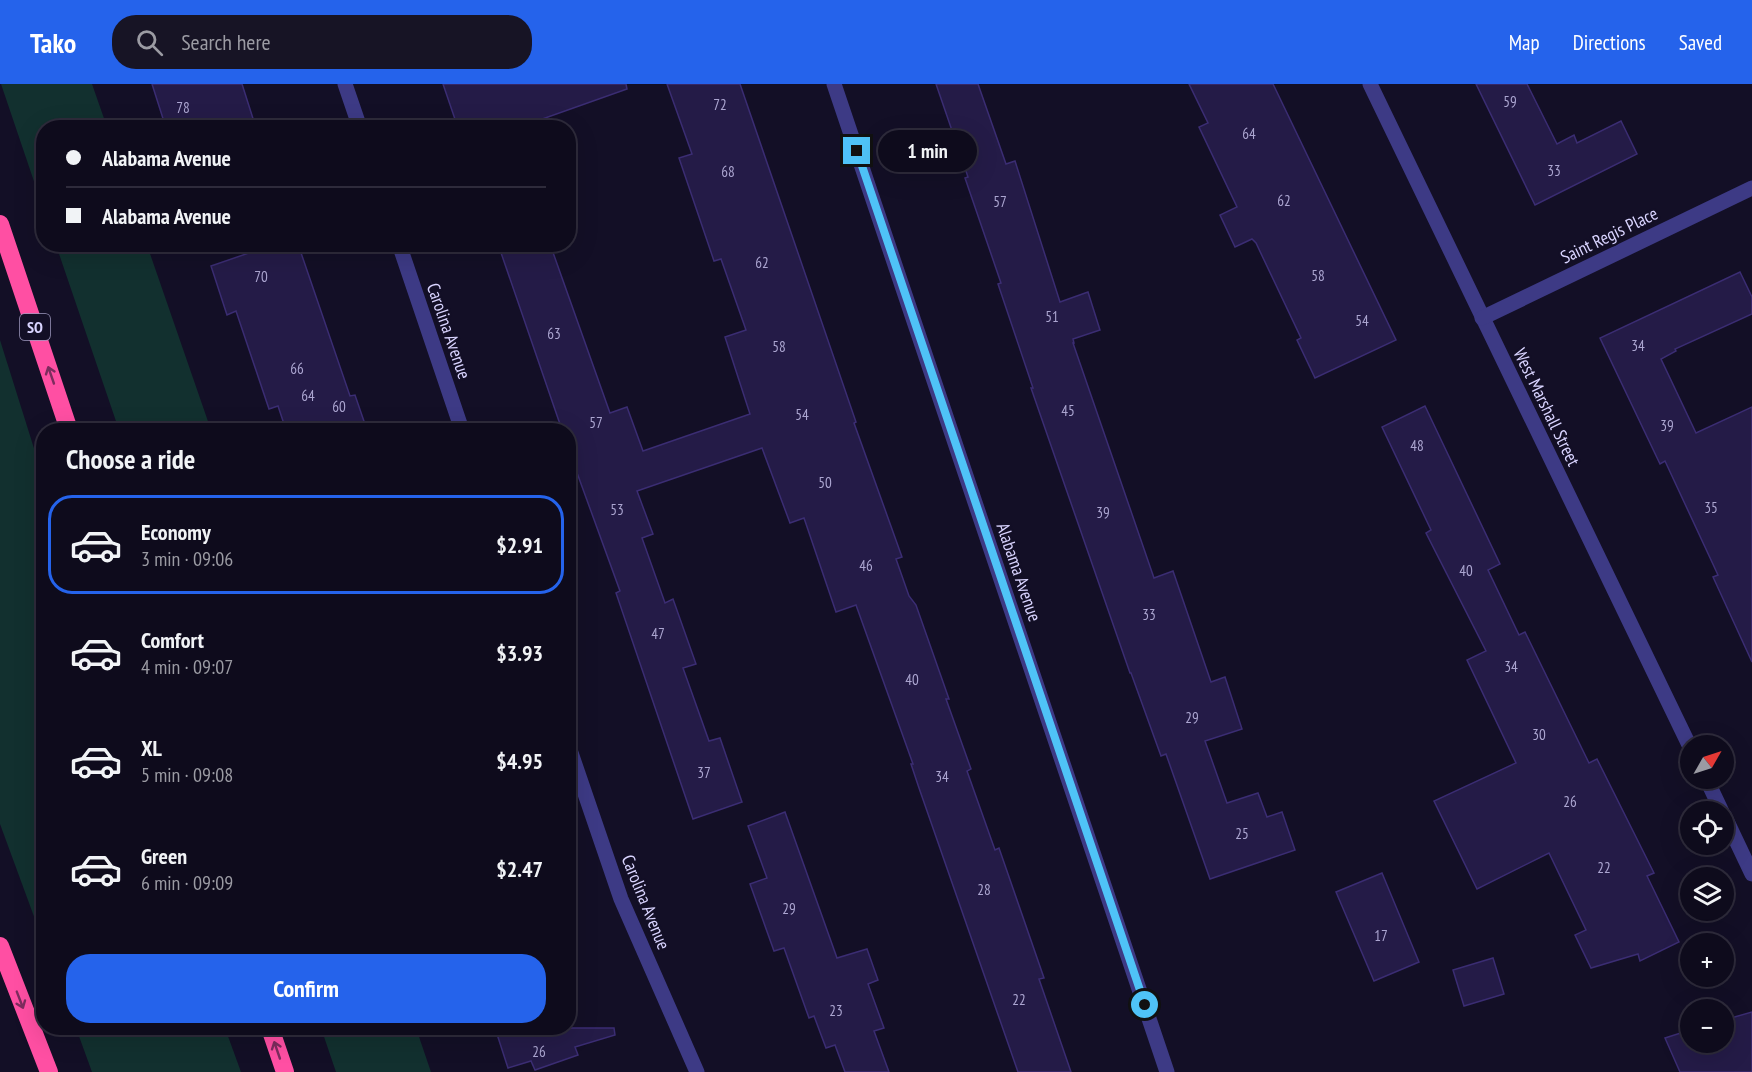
<!DOCTYPE html>
<html lang="en">
<head>
<meta charset="utf-8">
<style>
  :root { --surface:#0e0b1c; --page:#171425; --text:#f1f3f6; --muted:#9b9ba3; --line:#2e2b3b; --accent:#2563eb }
  body { margin:0; font-family:"PT Sans Narrow",sans-serif; background:var(--page); color:var(--text); height:100vh; display:flex; flex-direction:column; font-size:22px; white-space:nowrap }
  * { box-sizing:border-box; margin:0 }
  p { font-size:20px; color:var(--muted) }
  .icon { flex:none; width:33px; height:33px; fill:none; stroke:currentColor; stroke-width:2; stroke-linecap:round; stroke-linejoin:round }
  .map { position:relative; flex:1; overflow:hidden }
  .side { position:absolute; left:36px; top:339px; width:540px; height:612px; display:flex; flex-direction:column; background:var(--surface); border-radius:24px; box-shadow:0 6px 24px #0002,0 0 0 2px var(--line) }
  .side>* { flex:none }
  .guide { position:absolute; left:36px; top:36px; width:540px; height:132px; border-radius:24px; box-shadow:0 6px 24px #0002,0 0 0 2px var(--line); display:grid; align-content:center; height:132px; padding:0 30px; background:var(--surface) }
  .needle { width:39px; rotate:51deg }
  .controls { position:absolute; left:1680px; top:651px; display:grid; gap:12px }
  .controls a { display:grid; place-items:center; width:54px; height:54px; border-radius:50%; background:var(--surface); box-shadow:0 6px 24px #0002,0 0 0 2px var(--line); font-size:30px }
  .end { position:absolute; width:27px; height:27px; margin:-14px; border:8px solid #4fc3f7; background:#111; box-shadow:0 0 0 3px #111 }
  .from { border-radius:50% }
  .bubble { position:absolute; height:42px; border-radius:21px; background:var(--surface); box-shadow:0 6px 24px #0002,0 0 0 2px var(--line); font-size:20px; font-weight:800; line-height:42px; text-align:center }
  .guide b { display:flex; align-items:center; gap:21px; height:57px; font-size:22px }
  .guide b+b { border-top:2px solid var(--line) }
  .guide i { width:15px; height:15px; background:var(--text) }
  ul { padding:0; list-style:none }
  li { display:flex; align-items:center; gap:18px; height:99px; margin:0 12px 9px; padding:0 18px; border:3px solid transparent; border-radius:24px }
  li div { flex:1 }
  li b { display:block; font-size:22px }
  li em { font-style:normal; font-weight:800 }
  li.active { border-color:var(--accent) }
  li>.icon { width:54px; height:54px; stroke-width:1.5 }
  h2 { padding:0 30px; font-size:27px; line-height:72px }
  .primary-button { display:flex; gap:12px; margin-top:auto; padding:12px 30px }
  .primary-button a { flex:1; height:69px; border-radius:24px; background:var(--accent); color:#fff; font-size:24px; font-weight:800; line-height:69px; text-align:center }
  header { display:flex; align-items:center; gap:36px; box-sizing:border-box; height:84px; padding:0 30px; background:var(--accent); color:#fff }
  header strong { font-size:28px }
  nav { display:flex; gap:33px; margin-inline-start:auto; font-size:21px }
  .search { width:420px; height:54px; background:var(--page); display:flex; align-items:center; gap:15px; box-sizing:border-box; padding:0 21px; border-radius:24px; color:var(--muted); font-size:22px }
  .map>svg:first-child { display:block }
  .green { fill:#12302f }
  .building { fill:#241b47; stroke:#3b2d73; stroke-width:1.5 }
  .lines { fill:none; stroke-linecap:round; stroke-linejoin:round }
  .minor { stroke:#3d3a85; stroke-width:15 }
  .motorway { stroke:#ff4fa3; stroke-width:18 }
  .oneway { stroke:#7d2c5e }
  .route { stroke:#4fc3f7; stroke-width:8 }
  .labels { text-anchor:middle; dominant-baseline:central; stroke-width:4.5; stroke-linejoin:round; paint-order:stroke }
  .number-label { font-size:15px; fill:#aca6d1 }
  .shield { fill:#130f26; stroke:#9e99be; stroke-width:1.5 }
  .shield-label { font-size:16px; font-weight:bold; fill:#d9d4ff }
  .street-label { font-size:18px; fill:#d9d4ff; stroke:#130f26 }
</style>
</head>
<body>
<header>
<strong>Tako</strong>
<div class="search"><svg class="icon" aria-label="search" viewBox="0 0 24 24"><circle cx="10" cy="10" r="6"/><path d="M15 15l6 6"/></svg>Search here</div>
<nav><a>Map</a><a>Directions</a><a>Saved</a></nav>
</header>
<div class="map">
<svg width="1752" height="988" viewBox="0 0 1752 988">
  <rect width="100%" height="100%" fill="#130f26"/>
  <g class="green">
    <polygon points="1,0 92,0 107,43 44,44 43,124"/>
    <polygon points="56,161 147,161 211,346 119,346"/>
    <polygon points="0,256 43,393 43,857 0,740"/>
    <polygon points="76,944 225,944 241,988 92,988"/>
    <polygon points="321,944 416,944 431,988 336,988"/>
  </g>
  <g class="building">
    <polygon points="152,0 242,0 256,44 166,44"/>
    <polygon points="443,0 626,0 627,5 517,44 458,44"/>
    <polygon points="667,0 740,0 856,338 854,339 902,473 896,475 909,512 916,521 949,615 946,615 971,685 967,687 995,766 999,764 1044,894 1039,895 1071,988 1018,988 919,704 911,680 913,680 856,521 836,528 804,434 790,439 762,364 637,407 653,450 642,454 665,519 673,515 696,580 683,584 709,657 720,654 742,718 693,735 616,509 620,507 568,364 568,346 562,346 498,160 550,160 610,329 627,323 643,367 750,330 725,253 746,246 721,175 714,177 679,74 692,70"/>
    <polygon points="936,0 978,0 1006,80 1015,77 1060,218 1088,208 1100,246 1073,255 1074,259 1073,259 1154,494 1173,487 1211,598 1225,593 1242,645 1205,657 1227,719 1258,709 1267,733 1282,728 1295,766 1210,795 1166,670 1161,672 1131,589 1130,589 1031,304 1033,304 998,200 1001,199 965,94 968,93"/>
    <polygon points="1189,0 1273,0 1396,256 1315,294 1297,256 1301,254 1256,159 1252,155 1235,163 1220,131 1237,123 1199,43 1208,39"/>
    <polygon points="1476,0 1527,0 1557,60 1574,51 1577,59 1621,37 1637,70 1535,121"/>
    <polygon points="275,160 298,160 350,312 355,311 367,346 286,346 278,322 269,325 236,227 227,231 211,182"/>
    <polygon points="1740,188 1752,213 1752,230 1675,265 1676,267 1661,275 1696,349 1752,323 1752,578 1713,493 1718,491 1665,377 1660,380 1600,254"/>
    <polygon points="1425,322 1500,480 1488,486 1519,551 1525,548 1589,679 1597,675 1654,789 1647,792 1679,858 1640,877 1638,870 1591,884 1575,851 1586,846 1549,769 1477,805 1434,717 1516,679 1467,576 1486,567 1426,449 1431,446 1382,343"/>
    <polygon points="785,728 837,874 867,865 878,896 868,900 884,944 874,947 889,988 845,988 835,961 826,964 814,932 809,934 784,864 774,867 750,800 767,794 748,742"/>
    <polygon points="1382,789 1419,878 1374,897 1336,808"/>
    <polygon points="1493,874 1504,910 1464,922 1453,886"/>
    <polygon points="1752,928 1752,988 1680,988 1665,954 1690,946 1690,958 1724,958 1724,936"/>
    <polygon points="495,944 614,944 615,951 575,963 578,971 535,986 531,977 508,984"/>
  </g>
  <g class="lines">
    <g class="minor">
      <polyline points="345,0 360,44"/>
      <polyline points="834,0 1167,988"/>
      <polyline points="1370,0 1690,663"/>
      <polyline points="399,160 462,346"/>
      <polyline points="1482,234 1752,104"/>
      <polyline points="568,660 621,815 697,988"/>
      <polyline points="1706,694 1722,728"/>
      <polyline points="1724,731 1752,790"/>
    </g>
    <g class="motorway">
      <polyline points="0,140 69,346"/>
      <polyline points="0,862 49,988"/>
      <polyline points="270,944 285,988"/>
    </g>
  </g>
  <defs><path id="oneway-shaft" d="M-6 0H5M1.5-3L5.5 0L1.5 3" fill="none" stroke-width="1.6" stroke-linecap="round" stroke-linejoin="round" transform="scale(1.5)"/></defs>
  <g class="oneway">
    <use href="#oneway-shaft" transform="translate(51 291) rotate(-109)"/>
    <use href="#oneway-shaft" transform="translate(20 916) rotate(69)"/>
    <use href="#oneway-shaft" transform="translate(277 966) rotate(-109)"/>
  </g>
  <g class="lines">
    <polyline class="route" points="857,67 1145,921"/>
  </g>
  <g class="labels">
    <g class="number-label">
      <text x="1510" y="17">59</text>
      <text x="720" y="20">72</text>
      <text x="183" y="23">78</text>
      <text x="1249" y="49">64</text>
      <text x="1554" y="86">33</text>
      <text x="728" y="87">68</text>
      <text x="1284" y="116">62</text>
      <text x="1000" y="117">57</text>
      <text x="762" y="178">62</text>
      <text x="1318" y="191">58</text>
      <text x="261" y="192">70</text>
      <text x="1052" y="232">51</text>
      <text x="1362" y="236">54</text>
      <text x="554" y="249">63</text>
      <text x="1638" y="261">34</text>
      <text x="779" y="262">58</text>
      <text x="297" y="284">66</text>
      <text x="308" y="311">64</text>
      <text x="339" y="322">60</text>
      <text x="1068" y="326">45</text>
      <text x="802" y="330">54</text>
      <text x="596" y="338">57</text>
      <text x="1667" y="341">39</text>
      <text x="1417" y="361">48</text>
      <text x="825" y="398">50</text>
      <text x="1711" y="423">35</text>
      <text x="617" y="425">53</text>
      <text x="1103" y="428">39</text>
      <text x="866" y="481">46</text>
      <text x="1466" y="486">40</text>
      <text x="1149" y="530">33</text>
      <text x="658" y="549">47</text>
      <text x="1511" y="582">34</text>
      <text x="912" y="595">40</text>
      <text x="1192" y="633">29</text>
      <text x="1539" y="650">30</text>
      <text x="704" y="688">37</text>
      <text x="942" y="692">34</text>
      <text x="1570" y="717">26</text>
      <text x="1242" y="749">25</text>
      <text x="1604" y="783">22</text>
      <text x="984" y="805">28</text>
      <text x="789" y="824">29</text>
      <text x="1381" y="851">17</text>
      <text x="1019" y="915">22</text>
      <text x="836" y="926">23</text>
      <text x="539" y="967">26</text>
    </g>
    <rect class="shield" x="20" y="230" width="30" height="26" rx="4.5"/>
    <g class="shield-label">
      <text x="35" y="243">SO</text>
    </g>
    <g class="street-label">
      <text transform="translate(1609 151) rotate(-26)">Saint Regis Place</text>
      <text transform="translate(449 247) rotate(71)">Carolina Avenue</text>
      <text transform="translate(1547 323) rotate(64)">West Marshall Street</text>
      <text transform="translate(1019 488) rotate(71)">Alabama Avenue</text>
      <text transform="translate(646 818) rotate(68)">Carolina Avenue</text>
    </g>
  </g>
</svg>
<div class="controls">
<a><svg class="needle" viewBox="-14 -14 28 28"><path d="M0-13l5 13h-10z" fill="#e53935"/><path d="M0 13l5-13h-10z" fill="#9b9ba3"/></svg></a>
<a><svg class="icon" aria-label="locate" viewBox="0 0 24 24"><circle cx="12" cy="12" r="6"/><path d="M12 2v4M12 18v4M2 12h4M18 12h4"/></svg></a>
<a><svg class="icon" aria-label="layers" viewBox="0 0 24 24"><path d="M12 4l9 5-9 5-9-5zM3 14l9 5 9-5"/></svg></a>
<a>+</a>
<a>−</a>
</div>
<i class="end from" style="left:1145px;top:921px"></i>
<i class="end" style="left:857px;top:67px"></i>
<div class="bubble" style="left:878px;top:46px;width:99px">1 min</div>
<div class="guide">
<b><i class="from"></i>Alabama Avenue</b>
<b><i></i>Alabama Avenue</b>
</div>
<section class="side">
<h2>Choose a ride</h2>
<ul>
<li class="active"><svg class="icon" aria-label="car" viewBox="0 0 24 24"><path d="M5 17H2v-5l4-1 3-4h7l3 4 3 1v5h-3M9 17h6M6 11h13"/><circle cx="7" cy="17" r="2"/><circle cx="17" cy="17" r="2"/></svg><div><b>Economy</b><p>3 min · 09:06</p></div><em>$2.91</em></li>
<li><svg class="icon" aria-label="car" viewBox="0 0 24 24"><path d="M5 17H2v-5l4-1 3-4h7l3 4 3 1v5h-3M9 17h6M6 11h13"/><circle cx="7" cy="17" r="2"/><circle cx="17" cy="17" r="2"/></svg><div><b>Comfort</b><p>4 min · 09:07</p></div><em>$3.93</em></li>
<li><svg class="icon" aria-label="car" viewBox="0 0 24 24"><path d="M5 17H2v-5l4-1 3-4h7l3 4 3 1v5h-3M9 17h6M6 11h13"/><circle cx="7" cy="17" r="2"/><circle cx="17" cy="17" r="2"/></svg><div><b>XL</b><p>5 min · 09:08</p></div><em>$4.95</em></li>
<li><svg class="icon" aria-label="car" viewBox="0 0 24 24"><path d="M5 17H2v-5l4-1 3-4h7l3 4 3 1v5h-3M9 17h6M6 11h13"/><circle cx="7" cy="17" r="2"/><circle cx="17" cy="17" r="2"/></svg><div><b>Green</b><p>6 min · 09:09</p></div><em>$2.47</em></li>
</ul>
<div class="primary-button"><a>Confirm</a></div>
</section>
</div>
</body>
</html>
